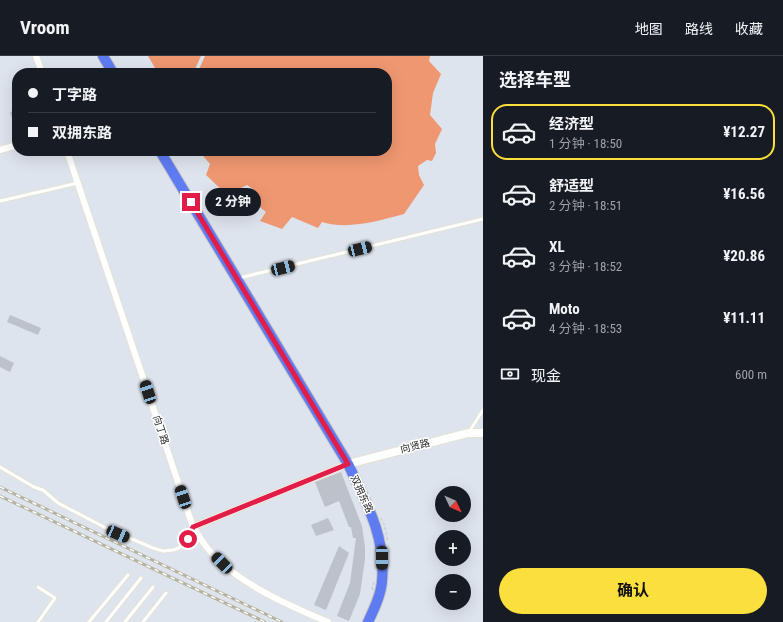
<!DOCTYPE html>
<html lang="zh">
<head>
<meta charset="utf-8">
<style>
  :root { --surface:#171b24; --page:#242831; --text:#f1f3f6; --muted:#9ea1a6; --line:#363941; --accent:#fbdf3d }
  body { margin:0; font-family:"Roboto Condensed","Noto Sans SC",sans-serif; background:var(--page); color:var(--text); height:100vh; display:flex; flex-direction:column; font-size:15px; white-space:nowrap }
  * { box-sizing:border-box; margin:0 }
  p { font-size:13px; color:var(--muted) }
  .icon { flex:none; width:22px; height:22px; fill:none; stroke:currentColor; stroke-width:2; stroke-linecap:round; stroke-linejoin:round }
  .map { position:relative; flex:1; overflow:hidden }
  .details { display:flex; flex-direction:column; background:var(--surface); width:300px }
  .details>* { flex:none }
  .top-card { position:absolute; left:12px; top:12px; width:380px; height:88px; border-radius:16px; box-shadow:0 4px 16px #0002; display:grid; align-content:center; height:88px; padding:0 16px; background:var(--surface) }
  .needle { width:26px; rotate:134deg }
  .tools { position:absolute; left:435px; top:430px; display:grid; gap:8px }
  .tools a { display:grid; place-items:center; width:36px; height:36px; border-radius:50%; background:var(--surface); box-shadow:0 4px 16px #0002; font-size:20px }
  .end { position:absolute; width:18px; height:18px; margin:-9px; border:5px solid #e11d48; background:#fff; box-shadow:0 0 0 2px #fff }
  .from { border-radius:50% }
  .bubble { position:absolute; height:28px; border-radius:14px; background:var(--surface); box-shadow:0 4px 16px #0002; font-size:13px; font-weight:700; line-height:28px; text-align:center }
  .car { position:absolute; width:12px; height:24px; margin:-12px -6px; border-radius:5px; box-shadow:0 0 3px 1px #0007; background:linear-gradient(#222 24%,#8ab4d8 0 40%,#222 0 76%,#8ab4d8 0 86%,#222 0) }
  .top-card b { display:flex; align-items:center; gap:14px; height:38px; font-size:15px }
  .top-card b+b { border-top:1px solid var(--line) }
  .top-card i { width:10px; height:10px; background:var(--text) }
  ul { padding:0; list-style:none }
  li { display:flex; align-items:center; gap:12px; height:56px; margin:0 8px 6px; padding:0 8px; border:2px solid transparent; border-radius:16px }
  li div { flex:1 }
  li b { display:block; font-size:15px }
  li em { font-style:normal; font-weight:700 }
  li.active { border-color:var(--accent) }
  li>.icon { width:36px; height:36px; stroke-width:1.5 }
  h2 { padding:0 16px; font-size:18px; line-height:48px }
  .pay { display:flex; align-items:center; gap:10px; height:44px; padding:0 16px; font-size:15px }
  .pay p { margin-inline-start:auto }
  .button { display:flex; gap:8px; margin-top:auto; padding:8px 16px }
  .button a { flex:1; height:46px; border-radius:24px; background:var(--accent); color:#111; font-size:16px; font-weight:700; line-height:46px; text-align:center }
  header { display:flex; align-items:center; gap:24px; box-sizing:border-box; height:56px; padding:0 20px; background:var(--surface); border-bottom:1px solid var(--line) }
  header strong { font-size:19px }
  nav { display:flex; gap:22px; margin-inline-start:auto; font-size:14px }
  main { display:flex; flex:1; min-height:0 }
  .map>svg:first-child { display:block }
  .water { fill:#ef9771 }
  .building { fill:#bdc1c9 }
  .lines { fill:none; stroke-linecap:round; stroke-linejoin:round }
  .service-casing { stroke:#e4e2d3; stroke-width:5 }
  .minor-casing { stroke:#e4e2d3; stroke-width:8 }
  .tertiary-casing { stroke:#e4e2d3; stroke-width:10 }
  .primary-casing { stroke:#c4c4c4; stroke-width:12 }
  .path { stroke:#c4c4c4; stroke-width:1; stroke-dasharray:3 2; stroke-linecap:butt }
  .service { stroke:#fff; stroke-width:3 }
  .minor { stroke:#fff; stroke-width:6 }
  .tertiary { stroke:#fff; stroke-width:8 }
  .primary { stroke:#5f7bf2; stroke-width:10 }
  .rail-casing { stroke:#b6b4a0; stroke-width:3 }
  .rail { stroke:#fff; stroke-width:1.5; stroke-dasharray:4.5; stroke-linecap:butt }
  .route { stroke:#e11d48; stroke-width:5 }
  .labels { text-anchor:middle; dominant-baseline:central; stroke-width:3; stroke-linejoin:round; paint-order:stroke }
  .street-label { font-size:10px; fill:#2c2c2c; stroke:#fff }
</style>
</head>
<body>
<header>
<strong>Vroom</strong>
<nav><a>地图</a><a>路线</a><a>收藏</a></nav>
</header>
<main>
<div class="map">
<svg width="483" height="566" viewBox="0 0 483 566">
  <rect width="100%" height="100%" fill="#dee4ed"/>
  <g class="water">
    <polygon points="148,0 201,0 196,11 195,17 158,17"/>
    <path d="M205,0H430L429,5L441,18L433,37L430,59L442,73L435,88L436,97L432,105L427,104L418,110L419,119L424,129L404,158C378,165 348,174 322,166L318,172L292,161L282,173L260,165L266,156L252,145L256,135L247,129L227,139L206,119L210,108L199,95H387V17H199L200,11Z"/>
  </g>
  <g class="building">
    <polygon points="17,54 17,74 16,74 10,56"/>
    <polygon points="10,259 41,272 38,279 7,266"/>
    <polygon points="0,300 14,307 10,316 0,311"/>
    <polygon points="341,416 362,470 365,491 365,503 360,538 349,565 337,560 350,527 356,482 353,482 351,471 349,471 339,445 325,451 315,426"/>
    <polygon points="328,462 334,474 316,480 311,469"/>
    <polygon points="339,490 349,497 326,554 314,549"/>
  </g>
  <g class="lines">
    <defs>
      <g id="service">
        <polyline points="0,145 78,127"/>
        <polyline points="239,222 483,163"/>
        <polyline points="469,376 483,354"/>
        <polyline points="0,411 34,431 43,434 58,447 106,472 153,492 163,495 173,494 179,492 189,481 193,471"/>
        <polyline points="38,531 55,542 38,566"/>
        <polyline points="89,566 128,519"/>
        <polyline points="106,566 141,522"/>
        <polyline points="125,566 153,531"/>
        <polyline points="143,566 166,537"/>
      </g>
      <g id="minor">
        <polyline points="36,0 42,17"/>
        <polyline points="0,94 17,89"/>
        <path d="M67,95L193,471C197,477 201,484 205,489C232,525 287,549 328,566"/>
        <polyline points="193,471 348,408"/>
      </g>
      <polyline id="tertiary" points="348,408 468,377 483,377"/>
      <g id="primary">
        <polyline points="103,0 113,17"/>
        <path d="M160,95L348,408C366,446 386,480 382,525C381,539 374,553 368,566"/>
      </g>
    </defs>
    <use href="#service" class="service-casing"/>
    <use href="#minor" class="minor-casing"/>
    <use href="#tertiary" class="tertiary-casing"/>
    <use href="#primary" class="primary-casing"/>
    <g class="path">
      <polyline points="381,462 384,468 388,486"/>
      <polyline points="372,534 374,525"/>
    </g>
    <use href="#service" class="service"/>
    <use href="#minor" class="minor"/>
    <use href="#tertiary" class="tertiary"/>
    <use href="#primary" class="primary"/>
    <defs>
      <g id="rail">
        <polyline points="0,431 282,566"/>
        <polyline points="0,440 265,566"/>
      </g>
    </defs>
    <use href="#rail" class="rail-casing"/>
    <use href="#rail" class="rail"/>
  </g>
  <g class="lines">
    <polyline class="route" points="188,483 193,471 348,408 191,146"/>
  </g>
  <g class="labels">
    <g class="street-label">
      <text transform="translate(161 374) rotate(72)">向丁路</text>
      <text transform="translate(415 390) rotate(-14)">向贤路</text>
      <text transform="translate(362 438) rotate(65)">双拥东路</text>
    </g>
  </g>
</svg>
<div class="tools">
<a><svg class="needle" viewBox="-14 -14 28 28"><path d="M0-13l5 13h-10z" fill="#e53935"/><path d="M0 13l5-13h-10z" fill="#9ea1a6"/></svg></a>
<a>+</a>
<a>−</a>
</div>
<i class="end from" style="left:188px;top:483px"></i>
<i class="end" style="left:191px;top:146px"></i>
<div class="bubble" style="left:205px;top:132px;width:56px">2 分钟</div>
<i class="car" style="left:360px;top:193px;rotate:76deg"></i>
<i class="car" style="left:283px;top:212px;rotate:76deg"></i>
<i class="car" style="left:148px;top:336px;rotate:342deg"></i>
<i class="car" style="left:183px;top:441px;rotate:342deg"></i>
<i class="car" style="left:118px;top:478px;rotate:113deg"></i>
<i class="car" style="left:382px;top:502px;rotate:180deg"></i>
<i class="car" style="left:222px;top:507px;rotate:315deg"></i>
<div class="top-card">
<b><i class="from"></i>丁字路</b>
<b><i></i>双拥东路</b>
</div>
</div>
<section class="details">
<h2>选择车型</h2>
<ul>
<li class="active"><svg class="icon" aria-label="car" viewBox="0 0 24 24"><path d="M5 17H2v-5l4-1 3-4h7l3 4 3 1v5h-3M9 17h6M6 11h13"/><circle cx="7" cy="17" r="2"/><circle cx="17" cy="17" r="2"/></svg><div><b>经济型</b><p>1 分钟 · 18:50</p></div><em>¥12.27</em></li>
<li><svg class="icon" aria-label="car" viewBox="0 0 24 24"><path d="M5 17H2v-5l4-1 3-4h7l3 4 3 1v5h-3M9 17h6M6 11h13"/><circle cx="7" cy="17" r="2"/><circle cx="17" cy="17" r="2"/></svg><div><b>舒适型</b><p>2 分钟 · 18:51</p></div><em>¥16.56</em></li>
<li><svg class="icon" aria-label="car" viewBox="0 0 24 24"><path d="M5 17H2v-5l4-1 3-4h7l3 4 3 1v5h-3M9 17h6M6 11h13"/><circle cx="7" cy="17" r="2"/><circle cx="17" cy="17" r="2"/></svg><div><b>XL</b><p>3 分钟 · 18:52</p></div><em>¥20.86</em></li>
<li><svg class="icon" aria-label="car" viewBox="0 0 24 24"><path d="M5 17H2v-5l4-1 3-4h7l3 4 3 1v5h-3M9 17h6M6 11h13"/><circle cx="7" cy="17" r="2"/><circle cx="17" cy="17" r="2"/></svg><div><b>Moto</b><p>4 分钟 · 18:53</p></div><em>¥11.11</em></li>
</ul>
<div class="pay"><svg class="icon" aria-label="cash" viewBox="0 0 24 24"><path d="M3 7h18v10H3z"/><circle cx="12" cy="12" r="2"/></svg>现金<p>600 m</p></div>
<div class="button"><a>确认</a></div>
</section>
</main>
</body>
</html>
